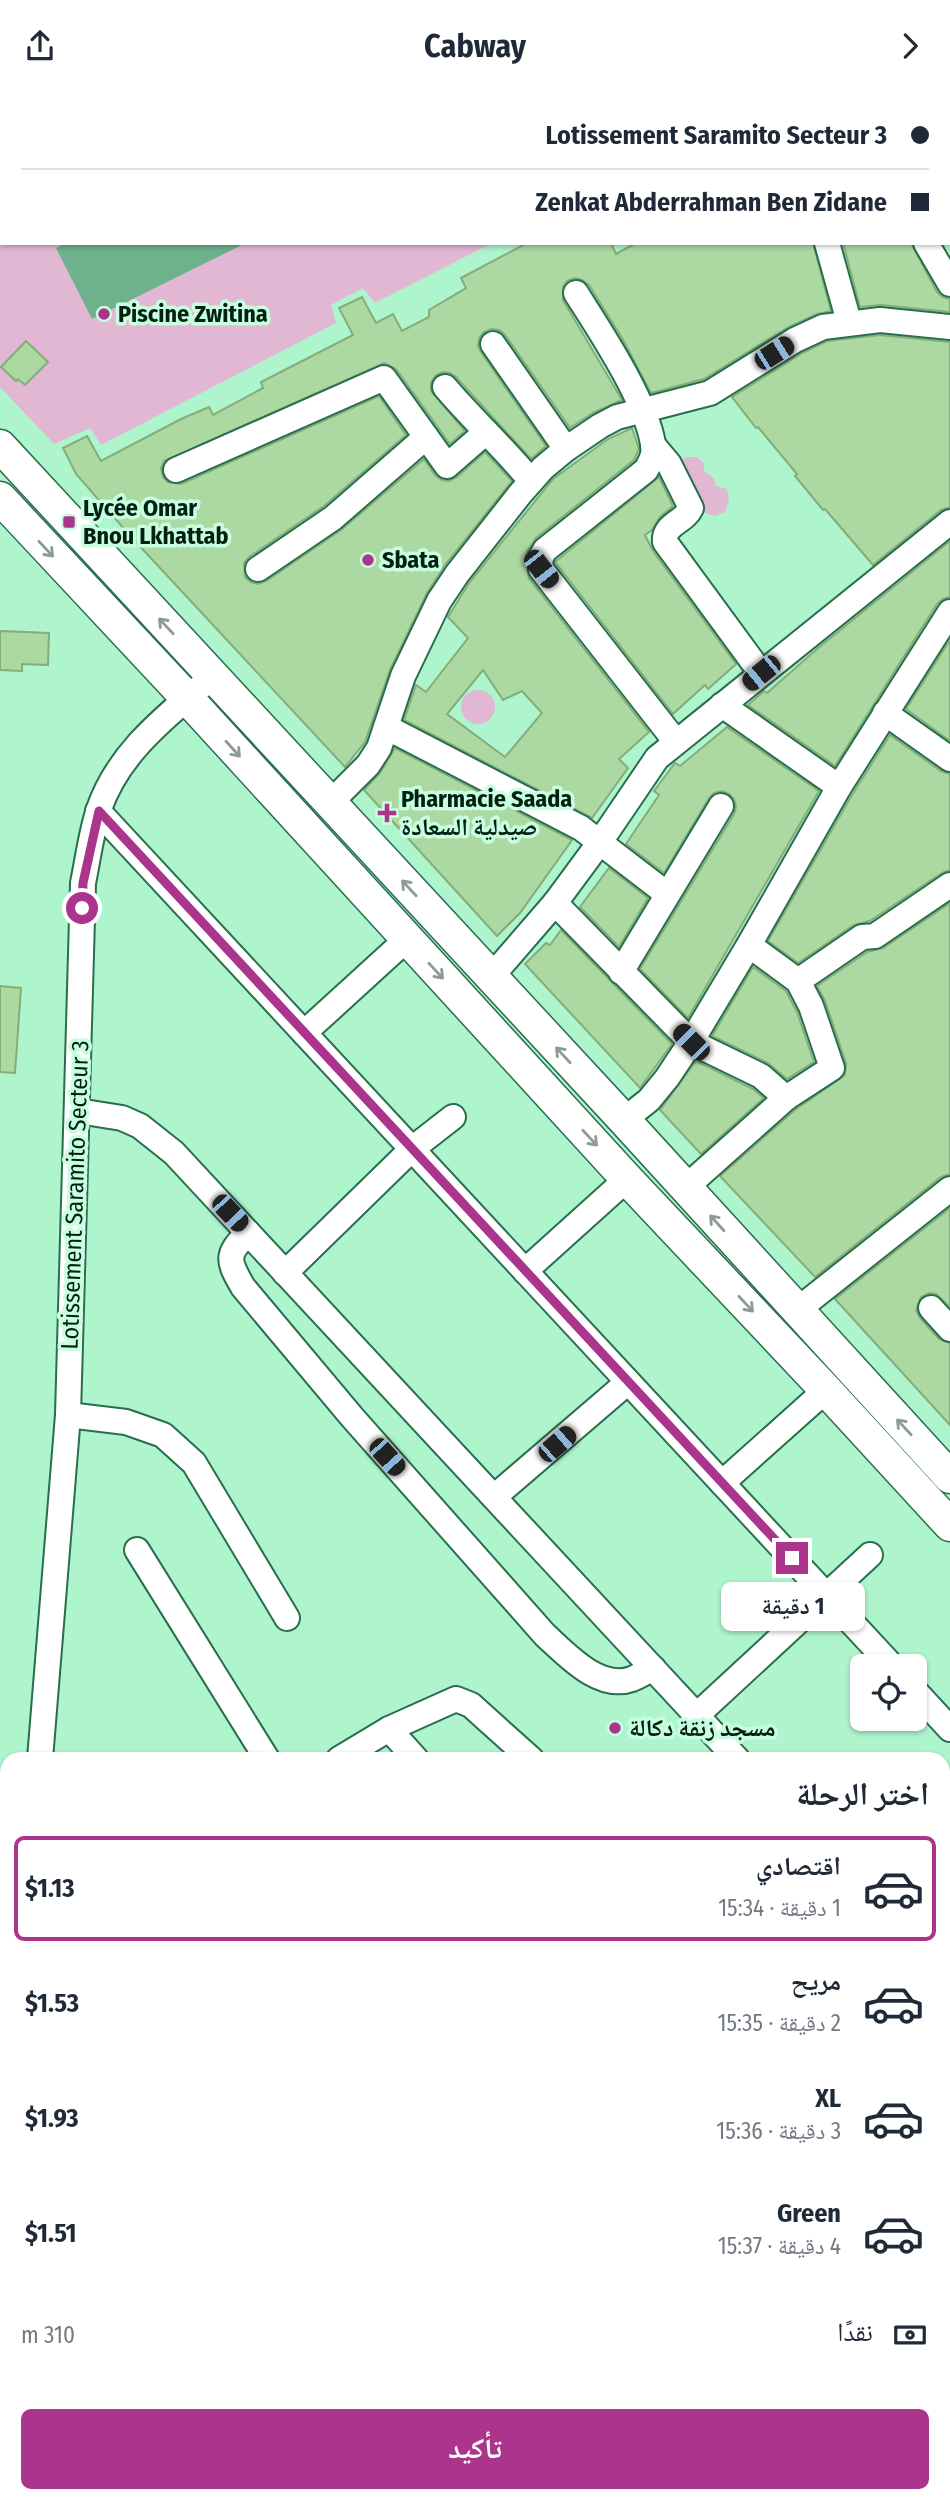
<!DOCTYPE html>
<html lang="ar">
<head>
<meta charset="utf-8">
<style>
  :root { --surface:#fff; --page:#f6f6f7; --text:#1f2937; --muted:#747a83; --line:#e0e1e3; --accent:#ab358d }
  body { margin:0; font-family:"Fira Sans Condensed","Noto Naskh Arabic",sans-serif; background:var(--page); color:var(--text); direction:rtl; height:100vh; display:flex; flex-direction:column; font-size:26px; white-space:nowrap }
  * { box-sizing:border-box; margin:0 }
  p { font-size:23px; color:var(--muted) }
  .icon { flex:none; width:38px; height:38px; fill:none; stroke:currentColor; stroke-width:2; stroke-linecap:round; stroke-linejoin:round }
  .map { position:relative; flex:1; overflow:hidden; direction:ltr }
  .panel { position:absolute; left:0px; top:1661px; width:950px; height:751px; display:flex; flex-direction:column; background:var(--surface); border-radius:21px 21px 0 0; box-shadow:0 2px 5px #0004; direction:rtl }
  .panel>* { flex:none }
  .top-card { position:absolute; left:0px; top:0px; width:950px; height:154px; box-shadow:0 2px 5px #0004; direction:rtl; display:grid; align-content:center; height:154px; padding:0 21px; background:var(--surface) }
  .controls { position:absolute; left:850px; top:1563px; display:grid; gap:14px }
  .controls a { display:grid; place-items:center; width:77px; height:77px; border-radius:10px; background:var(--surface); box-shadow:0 2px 5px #0004; font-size:35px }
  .end { position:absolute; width:32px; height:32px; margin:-16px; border:9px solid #ab358d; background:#fff; box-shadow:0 0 0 4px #fff }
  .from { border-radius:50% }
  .bubble { position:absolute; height:49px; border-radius:10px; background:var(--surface); box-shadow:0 2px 5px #0004; font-size:23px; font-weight:700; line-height:49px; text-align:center; direction:rtl }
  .car { position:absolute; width:21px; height:42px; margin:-21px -10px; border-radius:9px; box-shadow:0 0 5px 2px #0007; background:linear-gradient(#222 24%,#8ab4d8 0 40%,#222 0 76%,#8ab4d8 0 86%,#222 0) }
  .top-card b { display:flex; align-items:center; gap:24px; height:66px; font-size:26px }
  .top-card b+b { border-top:2px solid var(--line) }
  .top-card i { width:18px; height:18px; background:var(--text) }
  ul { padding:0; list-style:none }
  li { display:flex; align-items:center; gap:21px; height:105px; margin:0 14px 10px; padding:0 7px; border:4px solid transparent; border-radius:10px }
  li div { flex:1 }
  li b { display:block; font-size:26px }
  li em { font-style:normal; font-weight:700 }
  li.current { border-color:var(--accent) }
  li>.icon { width:63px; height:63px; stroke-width:1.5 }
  h2 { padding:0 21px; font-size:32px; line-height:84px }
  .pay { display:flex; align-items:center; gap:18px; height:77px; padding:0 21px; font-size:26px }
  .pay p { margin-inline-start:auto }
  .cta { display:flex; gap:14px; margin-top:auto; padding:14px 21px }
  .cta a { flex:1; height:80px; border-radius:10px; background:var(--accent); color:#fff; font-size:28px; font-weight:700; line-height:80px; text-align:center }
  header { display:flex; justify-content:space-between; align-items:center; height:91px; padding:0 21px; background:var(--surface); font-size:32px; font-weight:700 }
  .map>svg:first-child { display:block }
  .green { fill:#e2b7d3 }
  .water { fill:#6db18d }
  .building { fill:#acd8a1; stroke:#83ad79; stroke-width:2; fill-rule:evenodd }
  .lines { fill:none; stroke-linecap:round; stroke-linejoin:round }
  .minor-casing { stroke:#296e4d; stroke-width:28 }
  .major-casing { stroke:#296e4d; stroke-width:35 }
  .minor { stroke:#fff; stroke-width:24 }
  .major { stroke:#fff; stroke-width:32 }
  .oneway { stroke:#8e9b94 }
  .route { stroke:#ab358d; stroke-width:9 }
  .poi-dot { fill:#ab358d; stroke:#c7fedf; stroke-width:2.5 }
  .labels { text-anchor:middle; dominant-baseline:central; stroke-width:7; stroke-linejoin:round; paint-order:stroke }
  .poi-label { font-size:24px; font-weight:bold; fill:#032012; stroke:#c7fedf; text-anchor:start }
  .street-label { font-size:24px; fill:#032012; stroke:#c7fedf }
</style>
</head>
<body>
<header><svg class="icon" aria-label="forward" viewBox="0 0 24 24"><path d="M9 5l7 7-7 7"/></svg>Cabway<svg class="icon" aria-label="share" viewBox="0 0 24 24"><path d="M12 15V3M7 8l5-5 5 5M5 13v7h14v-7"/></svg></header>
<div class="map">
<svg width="950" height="2410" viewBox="0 0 950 2410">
  <rect width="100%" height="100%" fill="#aef4cd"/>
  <g class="green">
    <polygon points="0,0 789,0 2,2 2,152 492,152 375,212 363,197 331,214 336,232 101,354 90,337 54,353 0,296"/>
    <polygon points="687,366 697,366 704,372 704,380 714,387 716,395 727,398 729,408 725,421 715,425 705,422 679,370"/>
    <circle cx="478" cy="616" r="17"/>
    <polygon points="943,1961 950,1968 950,2036 943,2042"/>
  </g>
  <polygon class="water" points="66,152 246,152 92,228 56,157"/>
  <g class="building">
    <polygon points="527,152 611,152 616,163 636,152 813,152 831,220 817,223 789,236 704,288 651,302 622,247 589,194 582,189 575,187 567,190 563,196 563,209 622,309 593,322 570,337 505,244 499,239 491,238 484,241 479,247 478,255 481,261 546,355 531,368 456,286 450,282 443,281 435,285 431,292 431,300 465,340 450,353 396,278 384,272 164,370 161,377 163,386 168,391 181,393 379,305 406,344 324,415 249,466 244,472 245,486 251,491 258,493 266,490 341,439 424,368 435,384 442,389 449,390 457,386 485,361 512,390 445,474 427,502 390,579 365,651 345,676 134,449 76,383 63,357 87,345 101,370 181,328 209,316 213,324 263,297 261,291 353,244 339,217 362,206 376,232 393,223 402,240 429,226 429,219 466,197 461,187"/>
    <polygon points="843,152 911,152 937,201 943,206 950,208 950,221 881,214 860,216"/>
    <polygon points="880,244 950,251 950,416 941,419 873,474 825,418 823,419 795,385 797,383 758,336 756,337 732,306 802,262 827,250"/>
    <polygon points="26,250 48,271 25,294 18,288 16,290 1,276"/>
    <path d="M632,337L639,358L634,369L536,447L527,461L525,469L529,487L649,641L619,668L628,677L592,727L404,629L416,594L426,601L468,547L448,526L469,492L553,388L608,348ZM483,579L503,609L522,600L542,622L505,666L447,623Z"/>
    <polygon points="659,386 673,415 660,426 652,439 645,444 653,460 736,573 708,598 705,594 673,623 555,471"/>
    <polygon points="950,450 950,506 943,508 937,513 835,675 748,614 764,600 767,602 817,558"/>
    <polygon points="0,540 49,542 48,574 22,573 22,580 0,579"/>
    <polygon points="950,549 950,650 906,618"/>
    <polygon points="727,636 819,700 688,927 640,878 734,723 736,716 734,708 729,703 722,700 714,702 709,707 664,782 626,753 659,704 654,700 675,672 680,675"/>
    <polygon points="890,644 941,680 950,683 950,779 942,782 870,830 854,834 798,872 768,850 852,704"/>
    <polygon points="395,657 572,749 520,822 497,845 364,699 380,682"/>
    <polygon points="609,777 648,807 619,856 580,816"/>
    <polygon points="950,812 950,1083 941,1086 815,1186 720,1085 795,1019 845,984 846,972 825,910 817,895 867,861 883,857"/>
    <polygon points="561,839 672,953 640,997 525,873 546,852 550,854"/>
    <polygon points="753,876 786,900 797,921 814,971 787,988 768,972 712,945"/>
    <polygon points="0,895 21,897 15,982 0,981"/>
    <polygon points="696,970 753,998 764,1007 701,1063 660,1019"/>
    <polygon points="950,1117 950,1216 936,1203 929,1202 921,1206 916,1219 920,1227 939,1248 950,1252 950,1334 835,1208"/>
  </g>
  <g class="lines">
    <defs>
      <g id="minor">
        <polyline points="948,11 950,14"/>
        <polyline points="827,152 849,231"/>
        <polyline points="926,152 950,193"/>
        <path d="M576,202C600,240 646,309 653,353C655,363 651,370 646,379L545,459L540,468L541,478L676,651"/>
        <polyline points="493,253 566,358"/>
        <path d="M445,296C473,329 504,357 531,390"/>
        <path d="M653,354L669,373L691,417C685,431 663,433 665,451L761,582"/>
        <polyline points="176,379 384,287 447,375 486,341"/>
        <polyline points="258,478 333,427 426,346"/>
        <polyline points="722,614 839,696"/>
        <polyline points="885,622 950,668"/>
        <polyline points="386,636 581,737 667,803"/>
        <polyline points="330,712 368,674 379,657 403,585 439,510 457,483 520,403 543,377 566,358 600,335 617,326 710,302 795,249 823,236 880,229 950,236"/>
        <polyline points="98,720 892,1575"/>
        <polyline points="555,812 691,951 761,985 786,1007"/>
        <polyline points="621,881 721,715"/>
        <polyline points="491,886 555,812 600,751 657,667 950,431"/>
        <polyline points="798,890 862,846 875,845 950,794"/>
        <polyline points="304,942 407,848"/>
        <polyline points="78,1020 122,1027 140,1035 174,1062 737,1668"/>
        <polyline points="624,1029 649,1009 667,987 691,951 749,854 839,696 950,521"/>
        <polyline points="685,1097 786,1007 832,977 811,915 798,890 749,854"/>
        <path d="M248,1142C225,1164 228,1170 243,1196L352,1326L545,1544C566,1563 599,1600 632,1588C639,1585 646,1581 653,1577"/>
        <polyline points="525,1180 627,1088"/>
        <polyline points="285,1182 412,1058 453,1026"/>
        <polyline points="931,1217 950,1238"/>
        <polyline points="796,1220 950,1098"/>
        <polyline points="68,1324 126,1331 163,1344 194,1372 287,1527"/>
        <polyline points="722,1392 826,1299"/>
        <polyline points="494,1406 628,1291"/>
        <polyline points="137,1459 267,1668"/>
        <polyline points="915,1600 950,1638"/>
        <polyline points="697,1624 870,1464"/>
        <polyline points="389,1638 416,1668"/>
        <path d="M40,1668L68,1324L83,792C88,768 91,742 99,718C119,660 168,624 213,585"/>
        <polyline points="339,1668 389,1638 456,1608 471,1614 531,1668"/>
        <polyline points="0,1701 7,1710"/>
        <polyline points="943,1836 950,1830"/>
        <polyline points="0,1863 7,1869"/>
        <polyline points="943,1890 950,1897"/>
        <polyline points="0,2012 7,1954"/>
        <polyline points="943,2135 950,2129"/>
        <polyline points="0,2267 7,2271"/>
        <polyline points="943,2331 950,2340"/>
        <polyline points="943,2373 950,2363"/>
        <polyline points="943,2403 950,2407"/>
        <polyline points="231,2404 240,2410"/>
        <polyline points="433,2404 440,2410"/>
        <polyline points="551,2410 555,2404"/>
        <polyline points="710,2410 714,2404"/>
        <polyline points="812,2410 814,2404"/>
      </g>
      <g id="major">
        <polyline points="0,355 624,1029 950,1386"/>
        <polyline points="0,407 187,607 627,1088 826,1299 950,1434"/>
      </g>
    </defs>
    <use href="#minor" class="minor-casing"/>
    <use href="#major" class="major-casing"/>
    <use href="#minor" class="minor"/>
    <use href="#major" class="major"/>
  </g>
  <defs><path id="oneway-shaft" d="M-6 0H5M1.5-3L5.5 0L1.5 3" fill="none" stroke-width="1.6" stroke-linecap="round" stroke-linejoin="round" transform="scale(1.75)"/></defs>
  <g class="oneway">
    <use href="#oneway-shaft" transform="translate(46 458) rotate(47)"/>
    <use href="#oneway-shaft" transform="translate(166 535) rotate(-133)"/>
    <use href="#oneway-shaft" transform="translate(233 658) rotate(48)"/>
    <use href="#oneway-shaft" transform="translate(409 797) rotate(-133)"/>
    <use href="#oneway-shaft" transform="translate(436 880) rotate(47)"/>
    <use href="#oneway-shaft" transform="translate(563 964) rotate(-133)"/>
    <use href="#oneway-shaft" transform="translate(590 1047) rotate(47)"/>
    <use href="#oneway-shaft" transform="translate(717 1132) rotate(-132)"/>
    <use href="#oneway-shaft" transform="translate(746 1213) rotate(47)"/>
    <use href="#oneway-shaft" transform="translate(904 1336) rotate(-133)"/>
  </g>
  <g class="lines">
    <polyline class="route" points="82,817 83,792 99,720 792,1467"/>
  </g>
  <g class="poi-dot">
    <circle cx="104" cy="223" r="7"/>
    <rect x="62" y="424" width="14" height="14" rx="3.5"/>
    <circle cx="368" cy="469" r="7"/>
    <path d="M383.5 711.5h7v7h7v7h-7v7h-7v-7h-7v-7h7z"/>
    <circle cx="615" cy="1637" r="7"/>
  </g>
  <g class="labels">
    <g class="poi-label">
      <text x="118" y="223">Piscine Zwitina</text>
      <text x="83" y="417">Lycée Omar<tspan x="83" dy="28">Bnou Lkhattab</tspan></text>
      <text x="382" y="469">Sbata</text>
      <text x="401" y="708">Pharmacie Saada<tspan x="401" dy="28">صيدلية السعادة</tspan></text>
      <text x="629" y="1637">مسجد زنقة دكالة</text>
    </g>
    <g class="street-label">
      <text transform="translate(75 1104) rotate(-88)">Lotissement Saramito Secteur 3</text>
    </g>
  </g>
</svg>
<div class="controls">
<a><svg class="icon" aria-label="locate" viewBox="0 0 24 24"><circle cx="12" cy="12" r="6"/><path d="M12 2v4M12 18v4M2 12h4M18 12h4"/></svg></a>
</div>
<i class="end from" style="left:82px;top:817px"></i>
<i class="end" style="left:792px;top:1467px"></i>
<div class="bubble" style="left:721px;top:1491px;width:144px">1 دقيقة</div>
<i class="car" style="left:774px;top:262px;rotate:58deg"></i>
<i class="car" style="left:541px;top:478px;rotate:142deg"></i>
<i class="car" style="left:761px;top:582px;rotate:231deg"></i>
<i class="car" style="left:691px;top:951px;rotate:315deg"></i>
<i class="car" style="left:230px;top:1122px;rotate:137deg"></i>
<i class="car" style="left:557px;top:1353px;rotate:49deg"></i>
<i class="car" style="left:387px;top:1366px;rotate:138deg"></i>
<div class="top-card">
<b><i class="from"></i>Lotissement Saramito Secteur 3</b>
<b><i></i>Zenkat Abderrahman Ben Zidane</b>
</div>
<section class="panel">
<h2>اختر الرحلة</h2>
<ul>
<li class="current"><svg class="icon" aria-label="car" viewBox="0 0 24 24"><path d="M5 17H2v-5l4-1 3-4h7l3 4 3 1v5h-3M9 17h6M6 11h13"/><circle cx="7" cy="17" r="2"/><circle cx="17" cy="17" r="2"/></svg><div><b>اقتصادي</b><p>1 دقيقة · 15:34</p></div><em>$1.13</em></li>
<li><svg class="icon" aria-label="car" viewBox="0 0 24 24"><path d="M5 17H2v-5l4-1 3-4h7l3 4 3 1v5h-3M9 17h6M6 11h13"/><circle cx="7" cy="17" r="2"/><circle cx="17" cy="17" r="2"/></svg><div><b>مريح</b><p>2 دقيقة · 15:35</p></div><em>$1.53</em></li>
<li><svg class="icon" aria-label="car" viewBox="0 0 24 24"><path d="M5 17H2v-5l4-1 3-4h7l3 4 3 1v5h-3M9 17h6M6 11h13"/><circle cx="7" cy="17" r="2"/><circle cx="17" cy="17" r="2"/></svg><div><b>XL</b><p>3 دقيقة · 15:36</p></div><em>$1.93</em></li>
<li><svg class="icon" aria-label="car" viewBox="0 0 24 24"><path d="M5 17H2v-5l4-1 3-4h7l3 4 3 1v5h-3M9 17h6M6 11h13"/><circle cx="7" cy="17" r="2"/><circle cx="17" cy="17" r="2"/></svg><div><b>Green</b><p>4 دقيقة · 15:37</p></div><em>$1.51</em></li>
</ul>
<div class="pay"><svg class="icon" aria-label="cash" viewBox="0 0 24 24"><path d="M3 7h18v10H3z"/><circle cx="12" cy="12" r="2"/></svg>نقدًا<p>310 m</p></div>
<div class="cta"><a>تأكيد</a></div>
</section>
</div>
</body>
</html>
